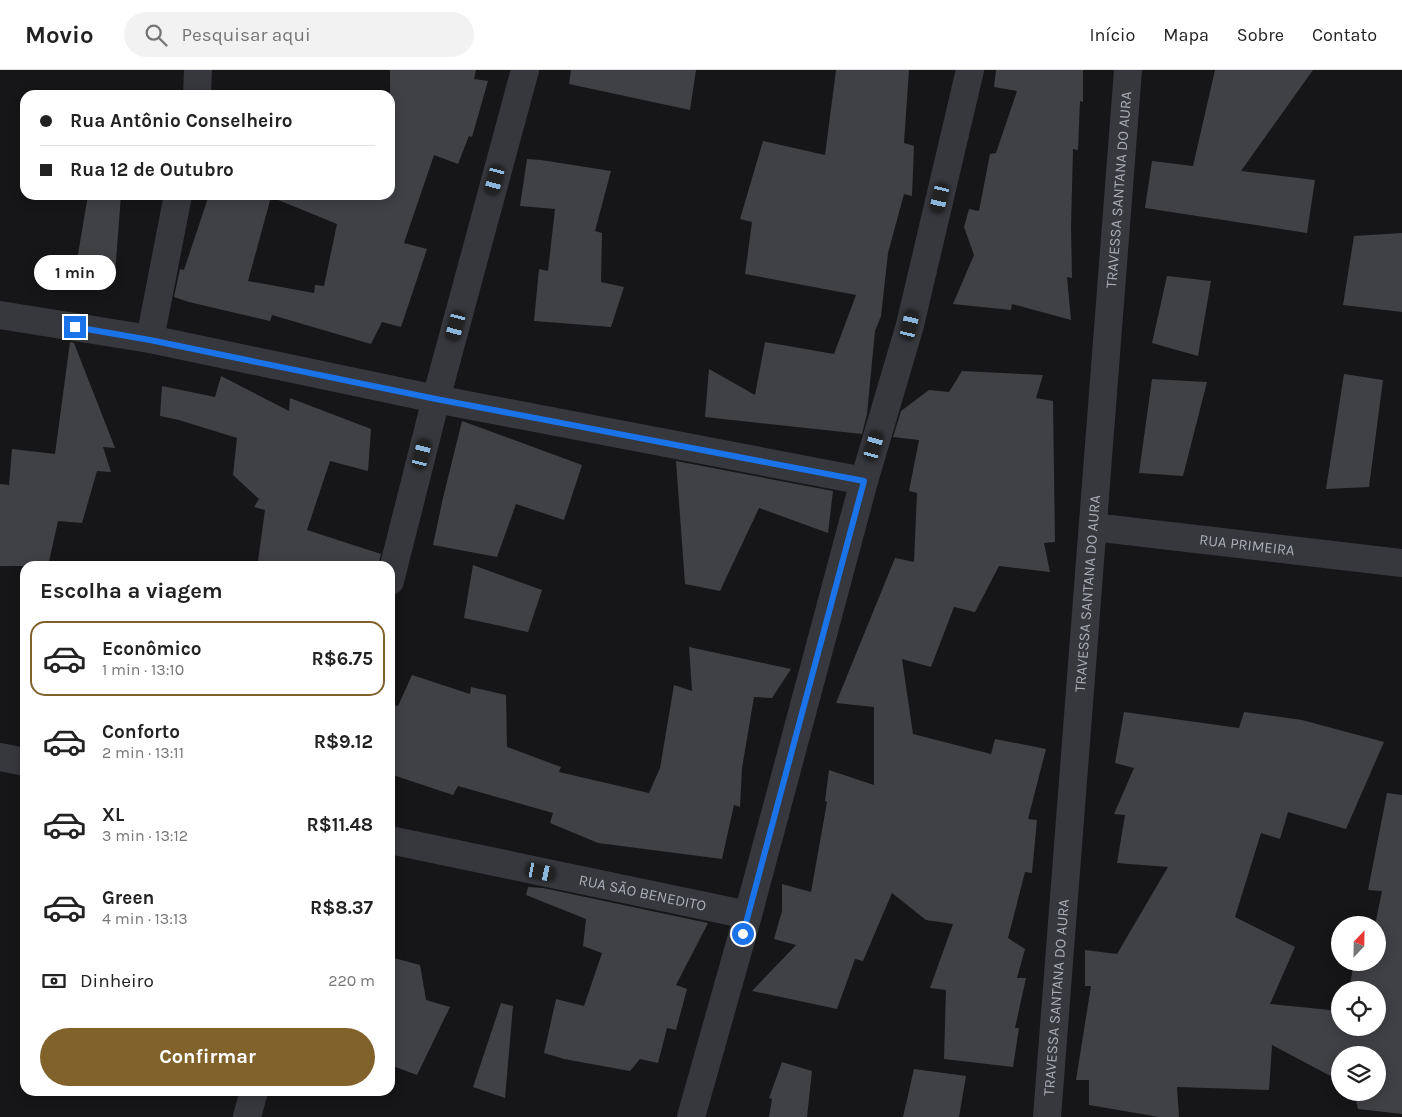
<!DOCTYPE html>
<html lang="pt">
<head>
<meta charset="utf-8">
<style>
  :root { --surface:#fff; --page:#f2f2f2; --text:#222; --muted:#767676; --line:#e0e0e0; --accent:#80622a }
  body { margin:0; font-family:Karla,sans-serif; background:var(--page); color:var(--text); height:100vh; display:flex; flex-direction:column; font-size:19px; white-space:nowrap }
  * { box-sizing:border-box; margin:0 }
  p { font-size:16px; color:var(--muted) }
  .icon { flex:none; width:28px; height:28px; fill:none; stroke:currentColor; stroke-width:2; stroke-linecap:round; stroke-linejoin:round }
  .map { position:relative; flex:1; overflow:hidden }
  .sheet { position:absolute; left:20px; top:491px; width:375px; height:535px; display:flex; flex-direction:column; background:var(--surface); border-radius:15px; box-shadow:0 2px 12px #0003 }
  .sheet>* { flex:none }
  .top-card { position:absolute; left:20px; top:20px; width:375px; height:110px; border-radius:15px; box-shadow:0 2px 12px #0003; display:grid; align-content:center; height:110px; padding:0 20px; background:var(--surface) }
  .needle { width:32px; rotate:22deg }
  .tools { position:absolute; left:1331px; top:846px; display:grid; gap:10px }
  .tools a { display:grid; place-items:center; width:55px; height:55px; border-radius:50%; background:var(--surface); box-shadow:0 2px 12px #0003; font-size:25px }
  .end { position:absolute; width:22px; height:22px; margin:-11px; border:6px solid #1a73e8; background:#fff; box-shadow:0 0 0 2px #fff }
  .from { border-radius:50% }
  .bubble { position:absolute; height:35px; border-radius:18px; background:var(--surface); box-shadow:0 2px 12px #0003; font-size:16px; font-weight:700; line-height:35px; text-align:center }
  .car { position:absolute; width:15px; height:30px; margin:-15px -8px; border-radius:6px; box-shadow:0 0 4px 1px #0007; background:linear-gradient(#222 24%,#8ab4d8 0 40%,#222 0 76%,#8ab4d8 0 86%,#222 0) }
  .top-card b { display:flex; align-items:center; gap:18px; height:48px; font-size:19px }
  .top-card b+b { border-top:1px solid var(--line) }
  .top-card i { width:12px; height:12px; background:var(--text) }
  ul { padding:0; list-style:none }
  li { display:flex; align-items:center; gap:15px; height:75px; margin:0 10px 8px; padding:0 10px; border:2px solid transparent; border-radius:15px }
  li div { flex:1 }
  li b { display:block; font-size:19px }
  li em { font-style:normal; font-weight:700 }
  li.on { border-color:var(--accent) }
  li>.icon { width:45px; height:45px; stroke-width:1.5 }
  h2 { padding:0 20px; font-size:22px; line-height:60px }
  .pay { display:flex; align-items:center; gap:12px; height:55px; padding:0 20px; font-size:19px }
  .pay p { margin-inline-start:auto }
  .cta { display:flex; gap:10px; margin-top:auto; padding:10px 20px }
  .cta a { flex:1; height:58px; border-radius:30px; background:var(--accent); color:#fff; font-size:20px; font-weight:700; line-height:58px; text-align:center }
  header { display:flex; align-items:center; gap:30px; box-sizing:border-box; height:70px; padding:0 25px; background:var(--surface); border-bottom:1px solid var(--line) }
  header strong { font-size:24px }
  nav { display:flex; gap:28px; margin-inline-start:auto; font-size:18px }
  .search { width:350px; height:45px; background:var(--page); display:flex; align-items:center; gap:12px; box-sizing:border-box; padding:0 18px; border-radius:28px; color:var(--muted); font-size:19px }
  .map>svg:first-child { display:block }
  .building { fill:#404145; fill-rule:evenodd }
  .lines { fill:none; stroke-linecap:round; stroke-linejoin:round }
  .minor { stroke:#37383d; stroke-width:28 }
  .route { stroke:#1a73e8; stroke-width:6 }
  .labels { text-anchor:middle; dominant-baseline:central; stroke-width:5; stroke-linejoin:round; paint-order:stroke }
  .street-label { font-size:15px; fill:#a8adb8; stroke:#111113 }
</style>
</head>
<body>
<header>
<strong>Movio</strong>
<div class="search"><svg class="icon" aria-label="search" viewBox="0 0 24 24"><circle cx="10" cy="10" r="6"/><path d="M15 15l6 6"/></svg>Pesquisar aqui</div>
<nav><a>Início</a><a>Mapa</a><a>Sobre</a><a>Contato</a></nav>
</header>
<div class="map">
<svg width="1402" height="1047" viewBox="0 0 1402 1047">
  <rect width="100%" height="100%" fill="#161618"/>
  <g class="building">
    <path d="M390,0H476L474,9L488,11L472,67L469,66L458,94L434,85L404,173L427,179L401,257L382,252L371,274L272,245L270,251L189,232L174,227L180,199L184,200L209,125H390ZM271,127L337,154L324,216L315,215L314,223L248,211Z"/>
    <polygon points="571,0 696,0 690,40 569,14"/>
    <polygon points="836,0 909,0 904,73 914,76 912,126 904,124 888,183 881,246 875,261 867,344 862,364 705,347 709,299 755,325 765,272 834,284 856,225 745,204 752,152 740,149 763,71 825,85"/>
    <polygon points="996,0 1083,0 1083,32 1080,31 1078,80 1073,79 1071,157 1072,208 1067,207 1071,250 1012,234 1011,240 953,234 974,185 964,157 969,139 979,141 990,84 996,83 1017,21 994,17"/>
    <polygon points="1215,0 1313,0 1241,101 1315,110 1307,163 1145,138 1152,91 1193,96"/>
    <polygon points="527,89 541,90 611,101 595,161 602,163 601,212 624,217 611,257 534,251 539,199 548,201 555,139 520,136"/>
    <polygon points="88,125 121,125 115,204 77,190"/>
    <polygon points="1402,163 1402,242 1343,235 1354,166"/>
    <polygon points="1167,206 1211,211 1198,286 1152,273"/>
    <polygon points="70,272 74,273 115,378 103,377 111,402 97,401 82,453 58,451 48,496 0,496 0,414 9,415 12,379 55,384"/>
    <polygon points="962,301 1043,305 1036,328 1053,331 1055,472 1044,473 1050,502 999,496 975,542 954,537 931,597 902,589 913,664 991,684 995,669 1046,679 1028,749 1037,750 1032,803 1025,802 1008,868 1025,879 1017,908 1026,908 1015,958 1019,958 1013,997 944,989 946,920 930,918 953,854 926,850 892,823 863,891 855,889 837,939 752,921 796,875 774,869 782,841 782,814 811,822 827,732 825,731 829,700 874,715 874,637 836,633 895,488 914,492 917,423 909,421 919,370 893,367 901,341 929,320 949,322"/>
    <polygon points="1344,304 1383,310 1369,417 1326,419"/>
    <polygon points="221,306 289,341 290,328 371,359 368,401 330,391 307,460 381,484 378,496 286,496 258,491 265,440 254,437 259,429 233,405 237,368 179,350 160,346 162,316 215,327"/>
    <polygon points="1152,309 1207,312 1183,406 1139,403"/>
    <polygon points="462,351 582,395 564,450 516,434 497,487 433,475 443,428"/>
    <polygon points="676,391 833,421 828,463 759,438 720,521 685,514"/>
    <polygon points="473,495 542,520 528,562 464,548"/>
    <polygon points="689,577 791,599 772,628 754,627 742,698 740,737 734,735 722,789 598,773 550,753 553,743 458,716 453,725 390,704 390,634 398,636 412,605 470,624 471,617 506,625 507,677 561,697 559,702 649,723 660,698 674,615 692,621"/>
    <polygon points="1124,642 1239,658 1244,642 1302,650 1384,672 1346,759 1288,742 1280,769 1261,763 1235,847 1295,877 1270,934 1340,941 1340,958 1378,958 1378,920 1349,920 1354,892 1378,892 1378,855 1375,855 1382,821 1368,820 1387,723 1402,725 1402,1044 1358,1039 1354,1022 1378,1022 1378,985 1340,985 1340,1011 1272,975 1269,1020 1177,1017 1179,1047 1159,1047 1089,1035 1089,1010 1076,1010 1091,916 1085,916 1085,880 1117,884 1168,797 1117,793 1125,745 1114,744 1134,698 1115,693"/>
    <polygon points="528,817 543,818 708,853 676,915 687,919 676,960 667,958 658,993 640,989 630,1001 564,989 544,983 556,929 584,936 602,883 583,876 586,849 526,825"/>
    <polygon points="390,887 420,895 426,930 450,937 417,1005 390,995"/>
    <polygon points="501,933 513,936 505,1028 473,1017"/>
    <polygon points="782,992 812,1001 807,1047 769,1047 772,1029 769,1028"/>
    <polygon points="914,999 966,1006 959,1047 903,1047"/>
  </g>
  <g class="lines">
    <g class="minor">
      <polyline points="197,25 198,0"/>
      <polyline points="0,245 150,269 436,329 864,411"/>
      <polyline points="150,269 178,125"/>
      <path id="s1" d="M1093,457L1402,493"/>
      <polyline points="390,511 436,329 525,0"/>
      <polyline points="0,687 25,692"/>
      <path id="s2" d="M390,770L748,845"/>
      <polyline points="247,1047 254,1021"/>
      <polyline points="691,1047 748,845 864,411 910,255 970,0"/>
      <path id="s3" d="M1047,1047L1128,0"/>
    </g>
  </g>
  <g class="lines">
    <polyline class="route" points="75,257 150,270 436,329 864,411 743,864"/>
  </g>
  <g class="labels">
    <g class="street-label">
      <text stroke="none"><textPath href="#s3" startOffset="930">TRAVESSA SANTANA DO AURA</textPath></text>
      <text stroke="none"><textPath href="#s1" startOffset="155">RUA PRIMEIRA</textPath></text>
      <text stroke="none"><textPath href="#s3" startOffset="525">TRAVESSA SANTANA DO AURA</textPath></text>
      <text stroke="none"><textPath href="#s2" startOffset="258">RUA SÃO BENEDITO</textPath></text>
      <text stroke="none"><textPath href="#s3" startOffset="120">TRAVESSA SANTANA DO AURA</textPath></text>
    </g>
  </g>
</svg>
<div class="tools">
<a><svg class="needle" viewBox="-14 -14 28 28"><path d="M0-13l5 13h-10z" fill="#e53935"/><path d="M0 13l5-13h-10z" fill="#767676"/></svg></a>
<a><svg class="icon" aria-label="locate" viewBox="0 0 24 24"><circle cx="12" cy="12" r="6"/><path d="M12 2v4M12 18v4M2 12h4M18 12h4"/></svg></a>
<a><svg class="icon" aria-label="layers" viewBox="0 0 24 24"><path d="M12 4l9 5-9 5-9-5zM3 14l9 5 9-5"/></svg></a>
</div>
<i class="end from" style="left:743px;top:864px"></i>
<i class="end" style="left:75px;top:257px"></i>
<div class="bubble" style="left:34px;top:185px;width:82px">1 min</div>
<i class="car" style="left:495px;top:110px;rotate:195deg"></i>
<i class="car" style="left:940px;top:128px;rotate:193deg"></i>
<i class="car" style="left:910px;top:255px;rotate:13deg"></i>
<i class="car" style="left:456px;top:256px;rotate:195deg"></i>
<i class="car" style="left:874px;top:376px;rotate:16deg"></i>
<i class="car" style="left:422px;top:384px;rotate:14deg"></i>
<i class="car" style="left:541px;top:802px;rotate:102deg"></i>
<div class="top-card">
<b><i class="from"></i>Rua Antônio Conselheiro</b>
<b><i></i>Rua 12 de Outubro</b>
</div>
<section class="sheet">
<h2>Escolha a viagem</h2>
<ul>
<li class="on"><svg class="icon" aria-label="car" viewBox="0 0 24 24"><path d="M5 17H2v-5l4-1 3-4h7l3 4 3 1v5h-3M9 17h6M6 11h13"/><circle cx="7" cy="17" r="2"/><circle cx="17" cy="17" r="2"/></svg><div><b>Econômico</b><p>1 min · 13:10</p></div><em>R$6.75</em></li>
<li><svg class="icon" aria-label="car" viewBox="0 0 24 24"><path d="M5 17H2v-5l4-1 3-4h7l3 4 3 1v5h-3M9 17h6M6 11h13"/><circle cx="7" cy="17" r="2"/><circle cx="17" cy="17" r="2"/></svg><div><b>Conforto</b><p>2 min · 13:11</p></div><em>R$9.12</em></li>
<li><svg class="icon" aria-label="car" viewBox="0 0 24 24"><path d="M5 17H2v-5l4-1 3-4h7l3 4 3 1v5h-3M9 17h6M6 11h13"/><circle cx="7" cy="17" r="2"/><circle cx="17" cy="17" r="2"/></svg><div><b>XL</b><p>3 min · 13:12</p></div><em>R$11.48</em></li>
<li><svg class="icon" aria-label="car" viewBox="0 0 24 24"><path d="M5 17H2v-5l4-1 3-4h7l3 4 3 1v5h-3M9 17h6M6 11h13"/><circle cx="7" cy="17" r="2"/><circle cx="17" cy="17" r="2"/></svg><div><b>Green</b><p>4 min · 13:13</p></div><em>R$8.37</em></li>
</ul>
<div class="pay"><svg class="icon" aria-label="cash" viewBox="0 0 24 24"><path d="M3 7h18v10H3z"/><circle cx="12" cy="12" r="2"/></svg>Dinheiro<p>220 m</p></div>
<div class="cta"><a>Confirmar</a></div>
</section>
</div>
</body>
</html>
